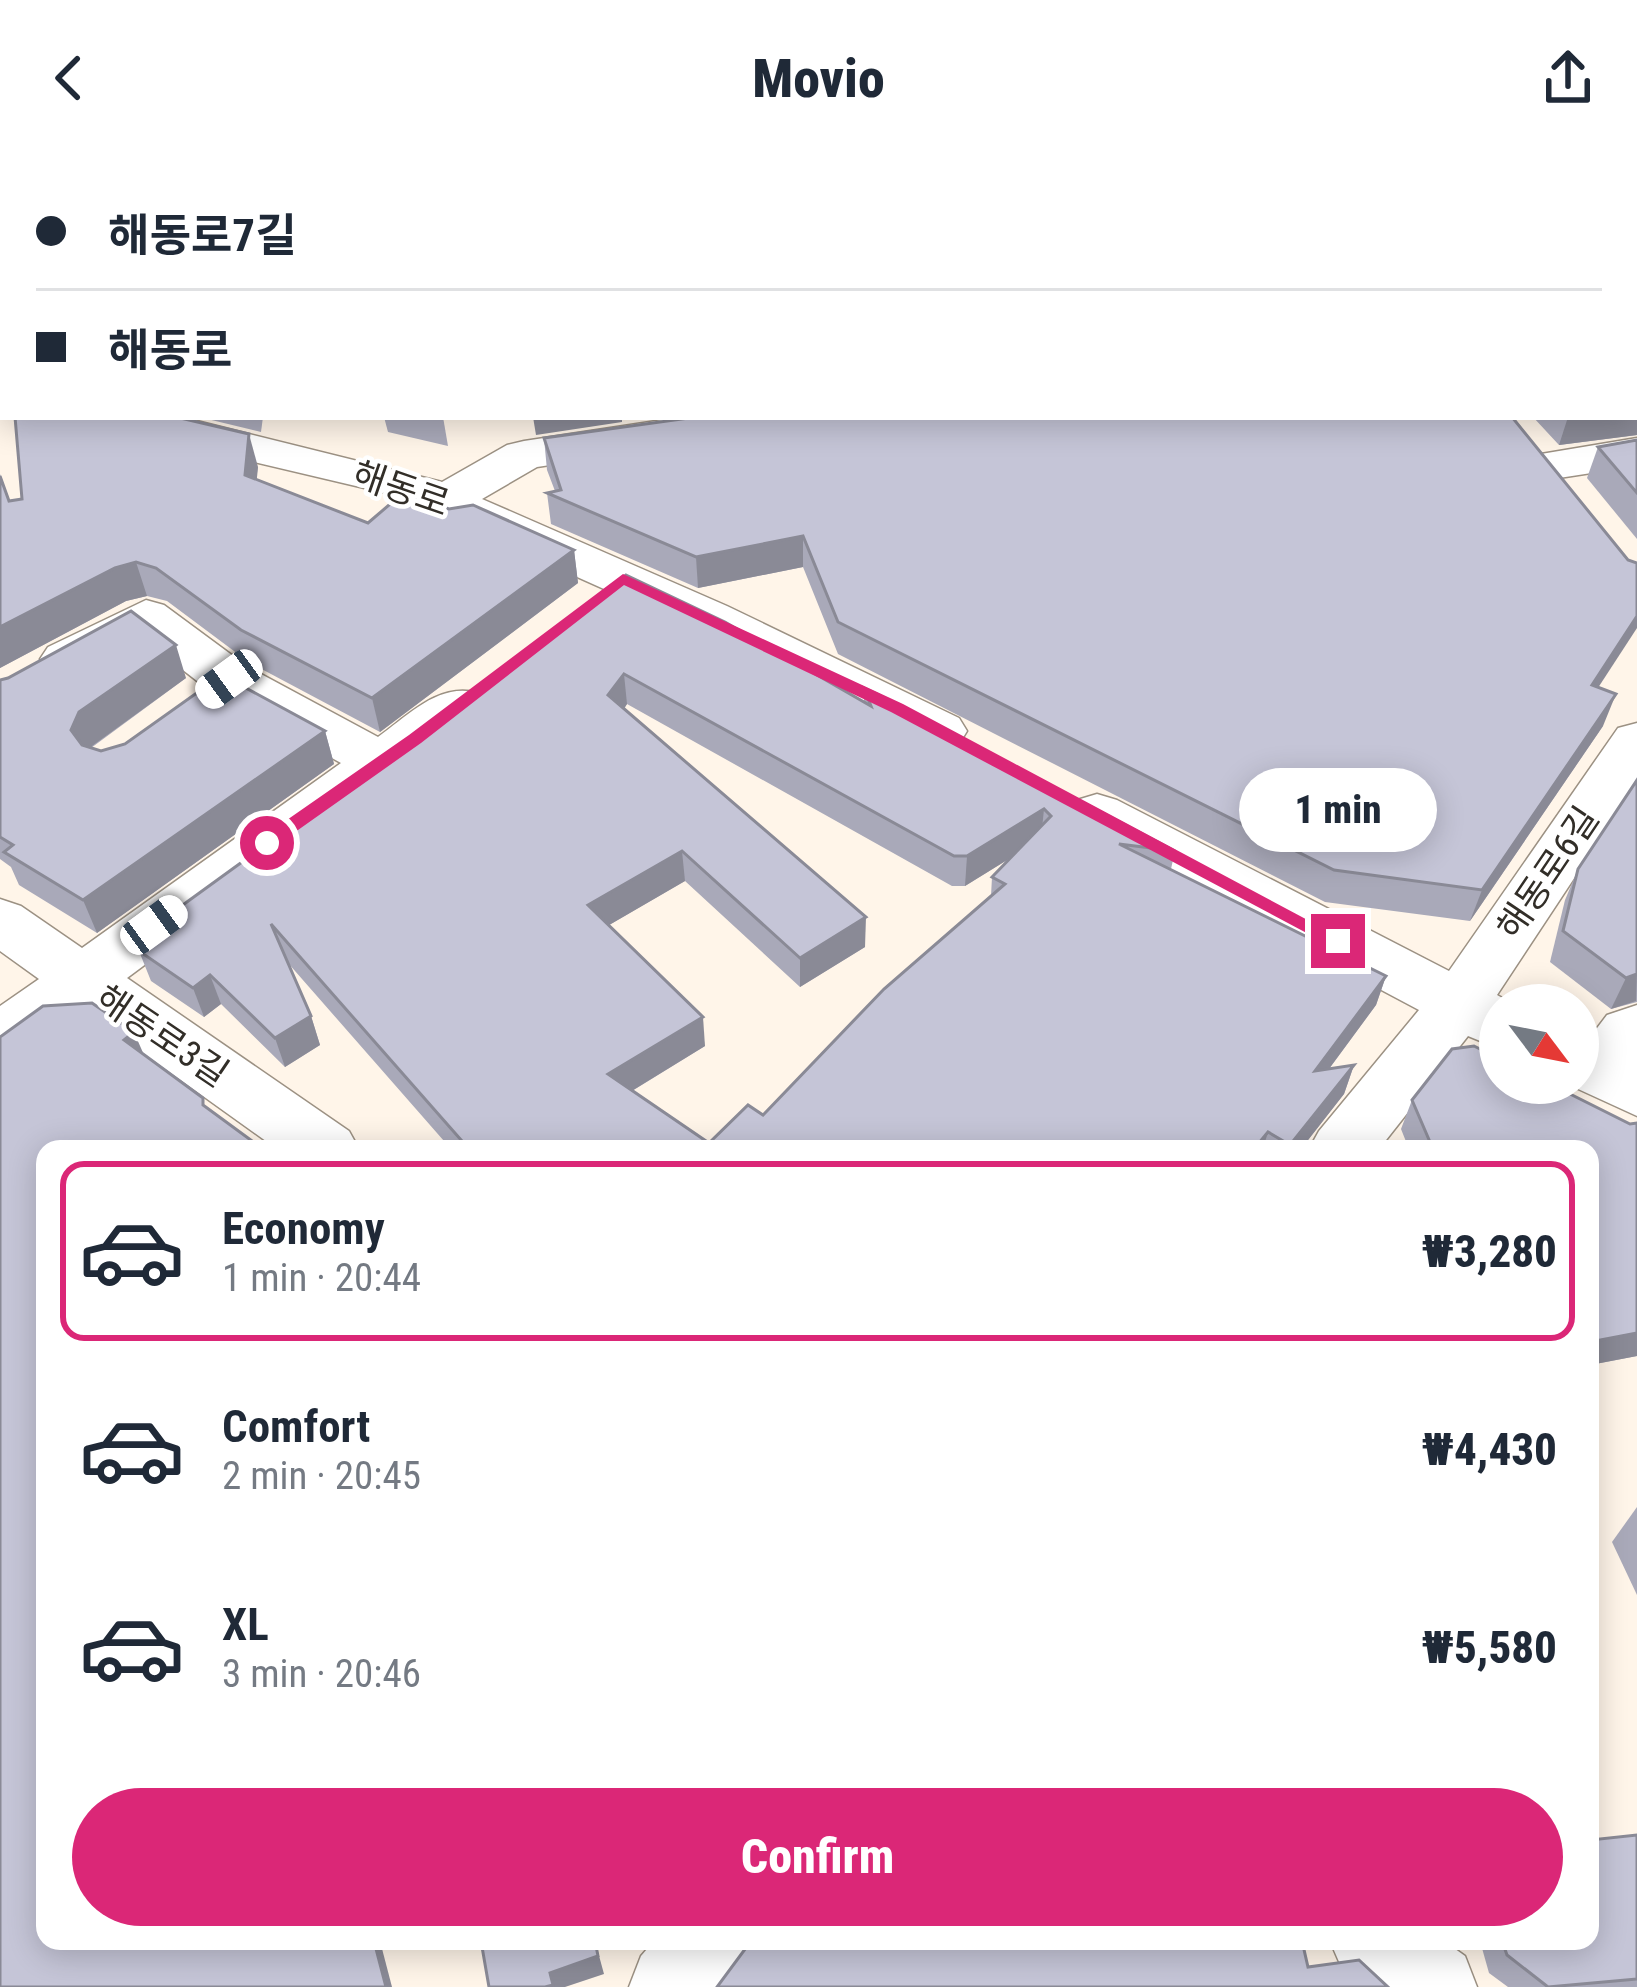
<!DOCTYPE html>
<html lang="en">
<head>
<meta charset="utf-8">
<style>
  :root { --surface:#fff; --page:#f2f2f3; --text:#1f2937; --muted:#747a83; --line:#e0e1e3; --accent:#db2777 }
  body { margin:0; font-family:"Roboto Condensed","Noto Sans KR",sans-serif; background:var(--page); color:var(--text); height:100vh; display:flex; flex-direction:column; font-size:45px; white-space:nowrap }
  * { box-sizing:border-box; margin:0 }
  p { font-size:39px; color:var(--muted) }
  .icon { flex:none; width:66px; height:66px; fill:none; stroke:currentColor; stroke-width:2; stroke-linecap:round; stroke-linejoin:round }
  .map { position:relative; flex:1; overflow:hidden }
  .details { position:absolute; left:36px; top:984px; width:1563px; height:810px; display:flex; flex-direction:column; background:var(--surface); border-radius:24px; box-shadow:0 6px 30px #0003 }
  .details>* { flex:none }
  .banner { position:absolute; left:0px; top:0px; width:1638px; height:264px; box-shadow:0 6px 30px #0003; display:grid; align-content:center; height:264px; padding:0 36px; background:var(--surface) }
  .needle { width:78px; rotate:122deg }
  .buttons { position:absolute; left:1479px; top:828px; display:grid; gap:24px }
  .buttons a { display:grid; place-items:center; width:120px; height:120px; border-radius:50%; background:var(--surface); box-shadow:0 6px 30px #0003; font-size:60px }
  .end { position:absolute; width:54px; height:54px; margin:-27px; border:15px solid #db2777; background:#fff; box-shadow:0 0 0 6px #fff }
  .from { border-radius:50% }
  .bubble { position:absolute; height:84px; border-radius:42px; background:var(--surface); box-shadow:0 6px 30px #0003; font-size:39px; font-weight:800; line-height:84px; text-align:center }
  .car { position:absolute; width:36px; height:72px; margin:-36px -18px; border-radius:15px; box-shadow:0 0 9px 3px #0007; background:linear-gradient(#fff 24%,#345 0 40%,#fff 0 76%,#345 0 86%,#fff 0) }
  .banner b { display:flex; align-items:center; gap:42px; height:114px; font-size:45px }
  .banner b+b { border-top:3px solid var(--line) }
  .banner i { width:30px; height:30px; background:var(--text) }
  ul { padding:21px 0 0; list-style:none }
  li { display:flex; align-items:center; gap:36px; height:180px; margin:0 24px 18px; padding:0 12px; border:6px solid transparent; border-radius:24px }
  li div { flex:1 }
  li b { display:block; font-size:45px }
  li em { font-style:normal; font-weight:800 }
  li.active { border-color:var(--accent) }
  li>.icon { width:108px; height:108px; stroke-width:1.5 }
  .primary-button { display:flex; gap:24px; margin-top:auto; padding:24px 36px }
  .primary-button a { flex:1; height:138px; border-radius:72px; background:var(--accent); color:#fff; font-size:48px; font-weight:800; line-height:138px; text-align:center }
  header { display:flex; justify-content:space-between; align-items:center; height:156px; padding:0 36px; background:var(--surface); font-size:54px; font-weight:800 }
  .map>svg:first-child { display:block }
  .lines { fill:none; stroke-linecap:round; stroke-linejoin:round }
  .minor-casing { stroke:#9c9183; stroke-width:3 }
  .minor { fill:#fff; fill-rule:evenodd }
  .wall { fill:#a9a9b9; fill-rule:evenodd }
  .shaded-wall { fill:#8a8a96 }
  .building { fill:#c5c5d7; stroke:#8a8a96; stroke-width:3; fill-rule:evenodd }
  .route { fill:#db2777 }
  .labels { text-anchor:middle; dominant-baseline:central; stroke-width:9; stroke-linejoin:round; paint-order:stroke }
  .street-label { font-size:36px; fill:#322e28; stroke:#fff }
</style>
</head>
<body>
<header><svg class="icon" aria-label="back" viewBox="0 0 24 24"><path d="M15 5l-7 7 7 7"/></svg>Movio<svg class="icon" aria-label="share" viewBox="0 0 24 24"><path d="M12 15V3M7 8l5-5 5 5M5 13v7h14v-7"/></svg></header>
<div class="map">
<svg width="1637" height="1831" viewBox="0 0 1637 1831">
  <rect width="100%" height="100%" fill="#fff5e9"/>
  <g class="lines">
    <defs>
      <g id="minor">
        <polygon points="283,0 340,0 281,3"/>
        <rect x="0" y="39" width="3" height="24"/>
        <rect x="0" y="226" width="3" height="28"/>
        <polygon points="99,261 181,261 442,326 507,289 524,285 683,261 797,261 790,271 774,275 537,311 482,343 727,450 959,562 967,575 959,588 940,593 921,588 691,472 394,339 106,271"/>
        <polygon points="1637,282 1637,310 1546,324 1529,320 1522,310 1529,300"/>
        <path d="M146,444L164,449L248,511L378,581C409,559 439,526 478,537L486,549L478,561L127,822L349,975L359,993H277L83,854L22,900L0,907V850L39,823L0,795V743L21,750L82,792L341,607L210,535L143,483L66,520L48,515L40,503L48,491Z"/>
        <polygon points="1637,567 1637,627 1497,839 1515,849 1500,849 1500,893 1468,880 1379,993 1309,993 1319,975 1419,854 1077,672 1069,658 1077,644 1097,638 1117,644 1449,815 1618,572"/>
        <polygon points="1637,849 1637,960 1565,927 1578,927 1578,881 1588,884 1607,859"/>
        <polygon points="654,1785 753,1785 728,1831 629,1831 641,1800"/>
        <polygon points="1330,1785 1444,1785 1465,1800 1477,1831 1363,1831 1343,1815"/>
      </g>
    </defs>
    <use href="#minor" class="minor-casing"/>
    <use href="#minor" class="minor"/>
  </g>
  <g class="wall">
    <polygon points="1637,0 1637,279 1559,289 1533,261 1635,261"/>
    <polygon points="199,261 263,261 261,276"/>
    <polygon points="384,261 443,261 448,290 388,276"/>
    <polygon points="544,282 1598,531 1603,570 1470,765 1325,746 838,498 803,411 698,432 551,368 547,337 555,335 547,314"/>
    <polygon points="1637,284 1637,383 1587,322 1598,291"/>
    <polygon points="258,311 256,323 368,367 574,394 578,427 380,576 250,507 167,445 147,440 126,445 0,512 0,318 10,345"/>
    <path d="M626,419L864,545V532L1175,695L1171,713L1386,820L1376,849L1329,913L1354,909L1344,938L1301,993H451L288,807L311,860L320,889L285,911L221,848L204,861L151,825L139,795L144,791L140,780L431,569ZM627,548L952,730H965L1012,701L992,721L991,740L763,959L709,987L632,935L705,890L609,769L685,725L800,831L865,791L624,553Z"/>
    <polygon points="186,522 91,592 101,595 325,575 334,608 97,777 19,729 11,711 0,703 0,524"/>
    <polygon points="1637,624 1637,846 1611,853 1550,806 1565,744 1578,713"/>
    <polygon points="1412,944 1630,968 1637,967 1637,1200 1590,1209 1590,993 1409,993 1401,973"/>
    <polygon points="1637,1351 1637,1439 1612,1386"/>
    <polygon points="1637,1679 1637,1831 1508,1831 1489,1817 1480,1785 1590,1785"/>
  </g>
  <g class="shaded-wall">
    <polygon points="1635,249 1637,249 1637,279 1559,289 1568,261 1635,261"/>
    <polygon points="533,261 622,261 622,266 536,279"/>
    <polygon points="249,278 258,311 254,352 245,319"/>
    <polygon points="803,380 803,411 698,432 696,401"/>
    <polygon points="574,394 578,427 380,576 372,542"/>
    <polygon points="136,406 147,440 126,445 0,512 0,471 115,412"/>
    <polygon points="1637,460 1637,472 1579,561 1592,529"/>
    <polygon points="176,489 186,522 92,590 84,607 71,574 79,556"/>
    <polygon points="624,518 627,548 612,570 608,539"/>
    <polygon points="1616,538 1603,570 1470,765 1482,734"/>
    <polygon points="325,575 334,608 97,777 83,744"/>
    <polygon points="1044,653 1041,683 965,730 967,700"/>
    <polygon points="682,695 685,725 592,779 588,749"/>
    <polygon points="866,761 865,791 800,831 800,802"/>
    <polygon points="1637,818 1636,845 1611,853 1626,822"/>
    <polygon points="210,819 221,848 204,861 193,832"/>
    <polygon points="1386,820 1376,849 1306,944 1315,915"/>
    <polygon points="311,860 320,889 285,911 275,882"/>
    <polygon points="703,861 705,890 612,947 608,918"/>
    <polygon points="134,876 147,906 124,884"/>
    <polygon points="1354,909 1344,938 1301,993 1289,993 1290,989"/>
    <polygon points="1268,976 1263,993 1254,993"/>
    <polygon points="1637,1177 1637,1200 1590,1209 1590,1186"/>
    <polygon points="374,1785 380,1785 392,1831 386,1831"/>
    <polygon points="595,1785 604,1818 565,1831 545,1831 550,1817"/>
  </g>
  <g class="building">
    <polygon points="465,0 520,0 521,3 466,3"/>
    <polygon points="618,0 982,0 984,3 620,3"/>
    <polygon points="1034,0 1637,0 1637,249 1635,249 1635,3 1015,3"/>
    <polygon points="15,261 176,261 249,278 245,319 368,367 403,337 449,353 473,349 574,394 372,542 241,474 156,412 136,406 115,412 0,471 0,320 9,345 22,343"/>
    <polygon points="696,261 1512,261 1628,404 1637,407 1637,460 1592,529 1616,538 1482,734 1334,714 838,466 803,380 696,401 547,337 561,334 544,282"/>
    <polygon points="1637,284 1637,337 1598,291"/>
    <path d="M626,419L725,466L871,550L864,532L877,538L1175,695L1119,688L1386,820L1315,915L1354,909L1290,989L1268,976L1254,993H469L271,768L311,860L275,882L210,819L193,832L139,795L150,787L140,780L431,569ZM624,518L954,700H967L1044,653L1051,660L992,721L1005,728L884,833L763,959L748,949L709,987L608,918L703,861L588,749L682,695L800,802L866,761L608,539Z"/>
    <polygon points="131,455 176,489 79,556 71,574 82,589 101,595 125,588 222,519 325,575 83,744 4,696 13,689 0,681 0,524 8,522"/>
    <polygon points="1637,624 1637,818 1626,822 1563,775 1578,713"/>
    <polygon points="92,847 134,876 124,884 203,942 203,949 263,993 45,993 45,1785 374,1785 386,1831 0,1831 0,881 43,850"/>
    <polygon points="1474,890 1500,903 1500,927 1548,927 1630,968 1637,967 1637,1177 1590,1186 1590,993 1433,993 1412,944 1452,893"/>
    <polygon points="1637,1679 1637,1823 1548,1831 1507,1799 1502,1785 1590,1785 1590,1684"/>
    <polygon points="481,1785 595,1785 598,1800 550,1817 553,1829 545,1831 489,1831"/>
    <polygon points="751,1785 1302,1785 1308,1811 1359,1804 1388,1831 717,1831"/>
  </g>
  <polygon class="route" points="623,418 903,548 1347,785 1344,790 1331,790 891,556 624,429 421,587 274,691 261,691 261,682 409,579"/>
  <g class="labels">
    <g class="street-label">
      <text transform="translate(401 333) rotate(19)">해동로</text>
      <text transform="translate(1548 717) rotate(-56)">해동로6길</text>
      <text transform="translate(162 880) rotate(34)">해동로3길</text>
    </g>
  </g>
</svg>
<div class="buttons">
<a><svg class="needle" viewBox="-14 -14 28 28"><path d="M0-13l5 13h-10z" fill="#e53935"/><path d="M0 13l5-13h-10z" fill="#747a83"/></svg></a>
</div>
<i class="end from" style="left:267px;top:687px"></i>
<i class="end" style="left:1338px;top:785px"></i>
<div class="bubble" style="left:1239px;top:612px;width:198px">1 min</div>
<i class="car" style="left:229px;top:523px;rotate:234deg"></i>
<i class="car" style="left:154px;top:769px;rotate:54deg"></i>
<div class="banner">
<b><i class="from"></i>해동로7길</b>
<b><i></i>해동로</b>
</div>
<section class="details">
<ul>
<li class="active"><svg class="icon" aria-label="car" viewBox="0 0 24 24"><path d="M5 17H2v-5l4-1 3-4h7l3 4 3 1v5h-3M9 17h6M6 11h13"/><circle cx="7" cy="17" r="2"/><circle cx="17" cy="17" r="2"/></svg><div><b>Economy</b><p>1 min · 20:44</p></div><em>₩3,280</em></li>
<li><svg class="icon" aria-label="car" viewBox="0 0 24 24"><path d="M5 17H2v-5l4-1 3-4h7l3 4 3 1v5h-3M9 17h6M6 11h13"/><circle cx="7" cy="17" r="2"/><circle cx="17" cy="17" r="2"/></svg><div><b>Comfort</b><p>2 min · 20:45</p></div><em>₩4,430</em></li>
<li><svg class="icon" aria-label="car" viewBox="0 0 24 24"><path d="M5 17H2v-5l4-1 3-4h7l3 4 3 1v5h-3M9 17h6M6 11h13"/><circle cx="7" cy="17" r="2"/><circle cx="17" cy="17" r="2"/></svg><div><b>XL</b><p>3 min · 20:46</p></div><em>₩5,580</em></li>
</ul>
<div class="primary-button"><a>Confirm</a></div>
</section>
</div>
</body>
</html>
